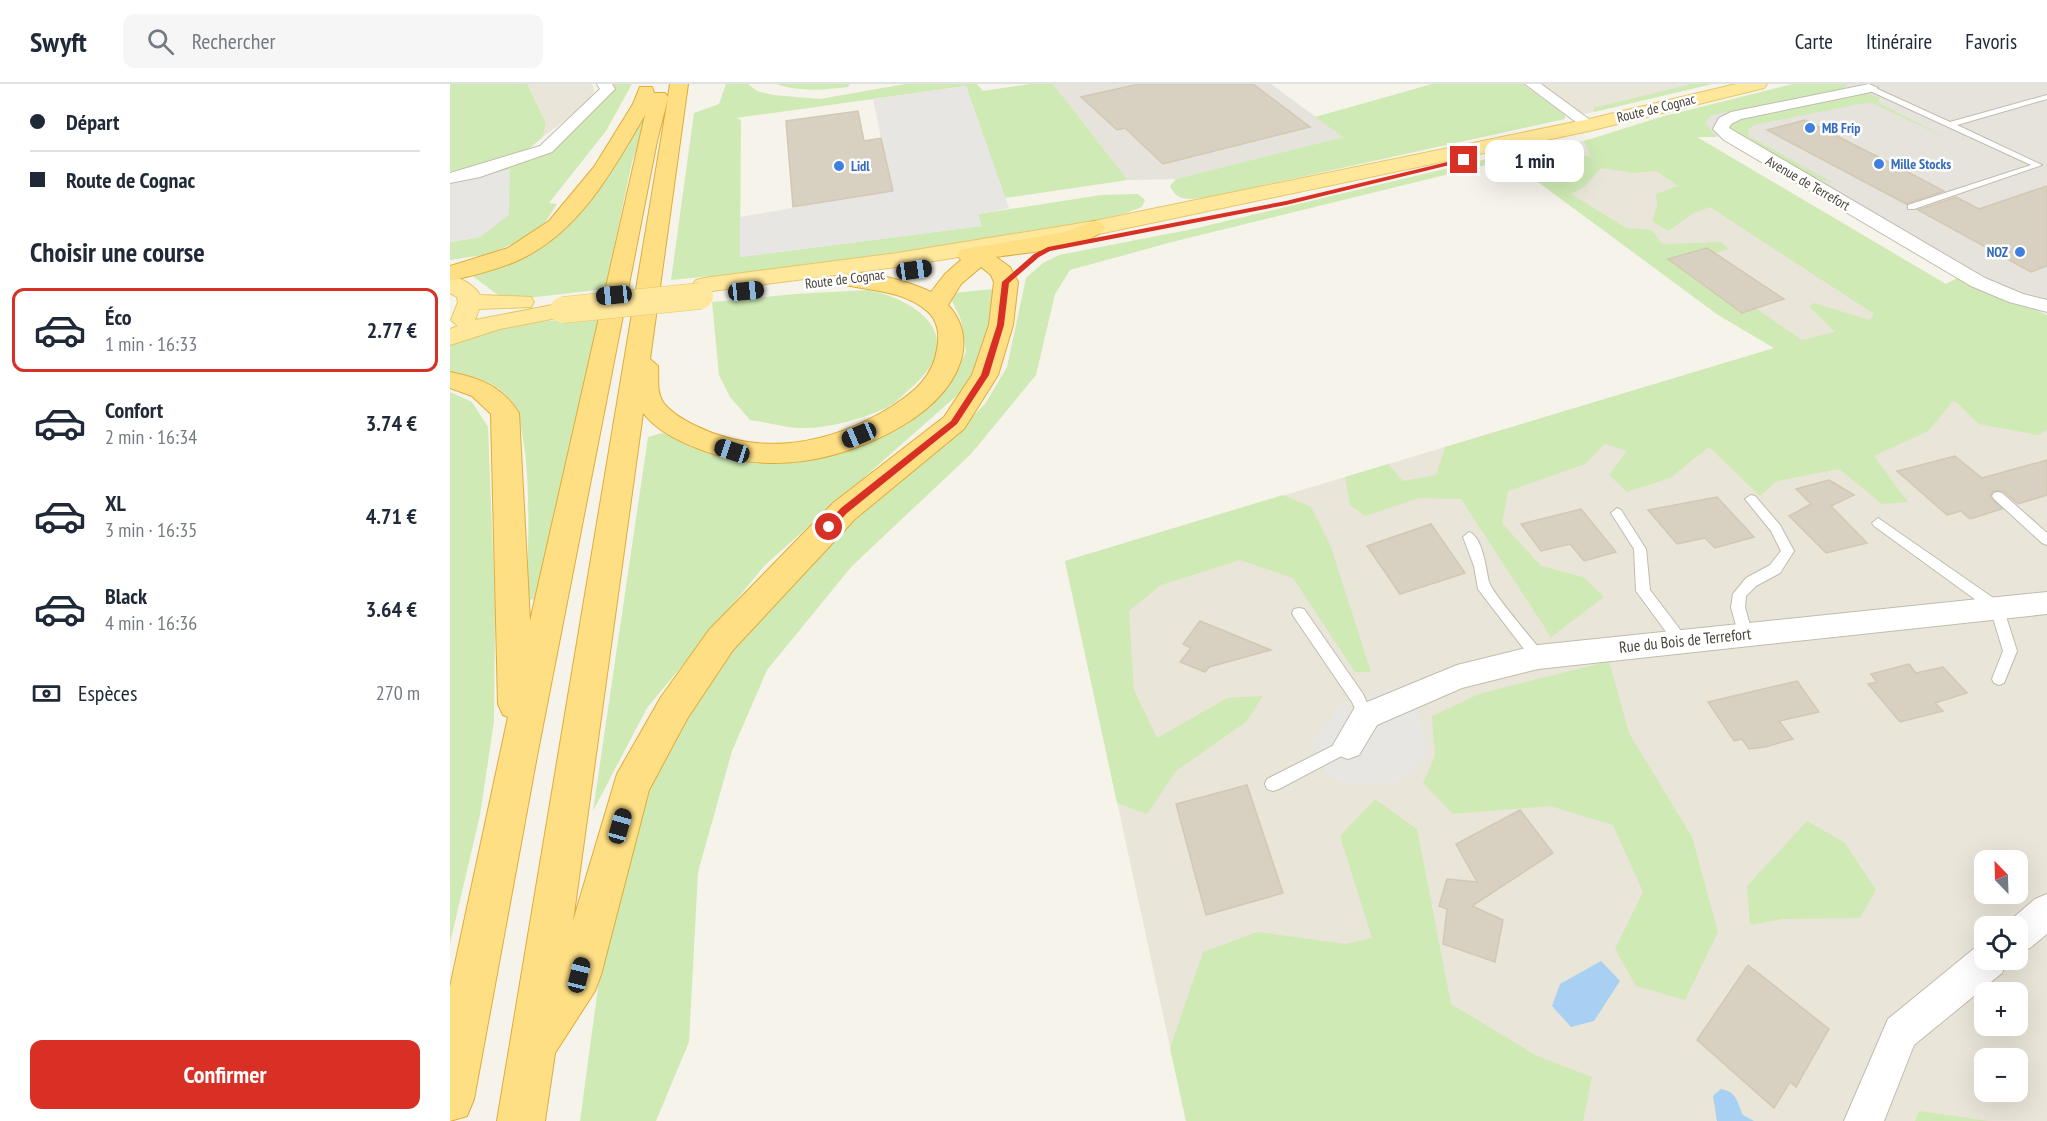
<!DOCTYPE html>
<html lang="fr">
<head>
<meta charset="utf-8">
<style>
  :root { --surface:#fff; --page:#f6f6f7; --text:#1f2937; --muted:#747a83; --line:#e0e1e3; --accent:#d93025 }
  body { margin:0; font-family:"PT Sans Narrow",sans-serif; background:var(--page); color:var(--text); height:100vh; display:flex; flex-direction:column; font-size:22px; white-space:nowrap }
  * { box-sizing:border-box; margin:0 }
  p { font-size:20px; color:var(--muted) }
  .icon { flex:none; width:33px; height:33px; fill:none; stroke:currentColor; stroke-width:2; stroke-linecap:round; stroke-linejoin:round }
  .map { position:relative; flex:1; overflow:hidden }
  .drawer { display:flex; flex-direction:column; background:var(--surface); width:450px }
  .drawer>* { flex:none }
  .top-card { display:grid; align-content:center; height:132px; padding:0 30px; background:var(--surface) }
  .needle { width:39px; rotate:337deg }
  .fabs { position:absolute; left:1524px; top:766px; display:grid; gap:12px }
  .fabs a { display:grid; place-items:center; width:54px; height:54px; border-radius:12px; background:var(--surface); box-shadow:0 6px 24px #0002; font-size:30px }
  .end { position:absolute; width:27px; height:27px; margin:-14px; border:8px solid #d93025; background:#fff; box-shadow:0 0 0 3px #fff }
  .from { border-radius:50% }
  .bubble { position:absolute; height:42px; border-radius:12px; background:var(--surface); box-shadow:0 6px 24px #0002; font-size:20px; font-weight:600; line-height:42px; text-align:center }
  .car { position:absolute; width:18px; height:36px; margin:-18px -9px; border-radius:8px; box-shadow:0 0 4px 2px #0007; background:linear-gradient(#222 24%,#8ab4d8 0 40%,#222 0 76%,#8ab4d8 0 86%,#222 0) }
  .top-card b { display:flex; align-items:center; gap:21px; height:57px; font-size:22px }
  .top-card b+b { border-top:2px solid var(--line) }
  .top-card i { width:15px; height:15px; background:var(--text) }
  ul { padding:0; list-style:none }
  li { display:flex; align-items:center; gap:18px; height:84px; margin:0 12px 9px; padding:0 18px; border:3px solid transparent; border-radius:12px }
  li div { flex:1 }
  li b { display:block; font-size:22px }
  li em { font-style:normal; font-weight:600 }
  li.active { border-color:var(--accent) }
  li>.icon { width:54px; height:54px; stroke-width:1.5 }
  h2 { padding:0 30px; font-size:27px; line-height:72px }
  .pay { display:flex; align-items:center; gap:15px; height:66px; padding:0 30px; font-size:22px }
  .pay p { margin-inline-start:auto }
  .primary-button { display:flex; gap:12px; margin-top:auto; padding:12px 30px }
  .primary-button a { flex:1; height:69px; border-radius:12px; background:var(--accent); color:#fff; font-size:24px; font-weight:600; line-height:69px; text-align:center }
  header { display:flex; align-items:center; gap:36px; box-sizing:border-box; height:84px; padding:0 30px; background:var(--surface); border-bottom:2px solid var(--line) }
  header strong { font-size:28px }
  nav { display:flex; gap:33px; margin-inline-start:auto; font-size:21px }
  .search { width:420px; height:54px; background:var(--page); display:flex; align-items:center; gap:15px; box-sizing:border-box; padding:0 21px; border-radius:12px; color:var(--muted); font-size:22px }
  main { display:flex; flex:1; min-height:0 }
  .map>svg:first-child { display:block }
  .residential { fill:#eae5d9; fill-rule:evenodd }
  .industrial { fill:#e6e2dc }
  .green { fill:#cfeab4; fill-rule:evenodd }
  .parking { fill:#e7e6e2 }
  .water { fill:#a8d0f2 }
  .building { fill:#d8d0c0; stroke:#d3c8b3; stroke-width:1.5 }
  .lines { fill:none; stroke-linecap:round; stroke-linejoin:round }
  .service-casing { stroke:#c2bcad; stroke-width:2 }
  .minor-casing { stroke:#c2bcad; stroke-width:2 }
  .primary-casing { stroke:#e6c769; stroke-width:2 }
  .trunk-casing { stroke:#e0ac3b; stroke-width:2 }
  .service { fill:#fff; fill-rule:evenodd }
  .minor { fill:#fff; fill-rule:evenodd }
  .primary { fill:#ffe89b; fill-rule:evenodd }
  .trunk { fill:#ffdf84; fill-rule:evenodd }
  .primary-bridge-casing { stroke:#e6c769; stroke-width:27; stroke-linecap:butt }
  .primary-bridge { stroke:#ffe89b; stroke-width:26 }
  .route { fill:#d93025 }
  .shop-dot { fill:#3f7fe0; stroke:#fff; stroke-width:2 }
  .labels { text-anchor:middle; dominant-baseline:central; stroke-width:5; stroke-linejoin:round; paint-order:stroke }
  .far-street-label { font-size:14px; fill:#4a4439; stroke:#fff }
  .far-shop-label { font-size:14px; font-weight:bold; fill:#366cbe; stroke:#fff; text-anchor:start }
  .street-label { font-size:16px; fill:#4a4439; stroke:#fff }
</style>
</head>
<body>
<header>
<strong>Swyft</strong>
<div class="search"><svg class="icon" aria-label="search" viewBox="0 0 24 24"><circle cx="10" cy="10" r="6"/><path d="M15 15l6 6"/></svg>Rechercher</div>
<nav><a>Carte</a><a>Itinéraire</a><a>Favoris</a></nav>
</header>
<main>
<section class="drawer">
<div class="top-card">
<b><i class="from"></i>Départ</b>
<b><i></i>Route de Cognac</b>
</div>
<h2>Choisir une course</h2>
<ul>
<li class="active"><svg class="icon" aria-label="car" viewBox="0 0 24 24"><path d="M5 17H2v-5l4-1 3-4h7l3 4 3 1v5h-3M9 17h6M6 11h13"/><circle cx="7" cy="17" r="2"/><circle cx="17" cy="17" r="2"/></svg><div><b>Éco</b><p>1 min · 16:33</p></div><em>2.77 €</em></li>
<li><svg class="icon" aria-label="car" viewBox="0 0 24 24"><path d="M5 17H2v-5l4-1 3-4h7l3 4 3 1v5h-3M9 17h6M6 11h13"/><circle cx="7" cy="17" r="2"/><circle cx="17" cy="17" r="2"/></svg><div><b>Confort</b><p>2 min · 16:34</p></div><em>3.74 €</em></li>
<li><svg class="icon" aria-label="car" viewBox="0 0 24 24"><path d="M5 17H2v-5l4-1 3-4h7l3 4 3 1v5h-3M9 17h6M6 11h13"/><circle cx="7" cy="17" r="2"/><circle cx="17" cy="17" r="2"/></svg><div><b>XL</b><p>3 min · 16:35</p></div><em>4.71 €</em></li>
<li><svg class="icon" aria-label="car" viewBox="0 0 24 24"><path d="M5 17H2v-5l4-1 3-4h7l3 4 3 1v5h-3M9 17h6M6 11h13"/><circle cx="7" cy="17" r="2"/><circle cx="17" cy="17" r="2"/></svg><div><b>Black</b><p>4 min · 16:36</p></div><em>3.64 €</em></li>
</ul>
<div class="pay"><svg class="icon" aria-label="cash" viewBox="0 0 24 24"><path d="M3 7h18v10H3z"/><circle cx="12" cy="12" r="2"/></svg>Espèces<p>270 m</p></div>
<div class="primary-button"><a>Confirmer</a></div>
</section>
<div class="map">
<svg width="1597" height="1037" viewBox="0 0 1597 1037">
  <rect width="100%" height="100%" fill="#f6f3eb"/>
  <g class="residential">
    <polygon points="77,0 142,0 144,6 141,16 93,53 96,39"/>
    <polygon points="1088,0 1262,0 1135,30 1129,29"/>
    <path d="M1166,49L1445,219L1507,196L1597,231V1037H736L615,477L1325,264L1064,74ZM1534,777H1568V810H1534ZM1534,843H1568V876H1534ZM1534,909H1568V942H1534ZM1534,975H1568V1008H1534Z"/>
  </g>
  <g class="industrial">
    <polygon points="603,0 821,0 893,53 726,95 678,96"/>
    <polygon points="1344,0 1597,0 1597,219 1561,209 1284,53 1246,52 1211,33"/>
  </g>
  <g class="green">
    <polygon points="0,0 77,0 96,39 93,53 76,67 0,88"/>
    <polygon points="164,0 182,0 156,47 99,119 107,120 93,142 69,157 39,170 0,176 0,158 30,153 0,96 82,76 101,65"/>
    <polygon points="276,0 298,0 307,7 323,11 370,15 455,0 527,0 533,7 580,0 603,0 678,96 555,114 516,2 286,34 291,36 290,173 531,142 528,130 651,111 688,110 695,116 692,123 676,129 613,144 262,195 261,192 221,196 244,29 269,20"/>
    <path d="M326,0H400L398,3C374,6 350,8 326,0Z"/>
    <path d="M982,0H1073L1115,31V35L764,112C748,114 727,121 720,102L726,95L893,53L865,33Z"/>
    <polygon points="1242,0 1262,0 1144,28 1144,24"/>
    <path d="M1343,0H1397L1394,4L1338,18L1261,31L1255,39L1266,53H1247L1496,200L1509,193L1597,231V346L1588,351L1529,340L1504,316L1478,347L1424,372L1458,418L1432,420L1389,385L1327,397L1310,412L1259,363L1220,394L1177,408L1159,391L1177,367L1155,360L1135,380L1058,407L1052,439L1091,482L1133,493L1154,513L1101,553L1011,415L969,414L915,432L900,421L895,393L938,380L953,397L986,391L995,363L1324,264L1268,231L1073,87L1064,74L722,158L620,186L605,210L586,291L521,370L402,482L317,586L282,667L248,788L239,958L206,1037H130L157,837L182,739L231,636L294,549L414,426L501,353L535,320L557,283L576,194L593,179L609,171L743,145L1049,72L1104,64L1123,67L1142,74L1134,57L1211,33ZM1151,84L1183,89L1206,87L1228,102L1206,110L1207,123L1202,137L1218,147L1242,130L1260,123L1424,230L1420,236L1364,219L1359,222L1385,248L1352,256L1301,221L1252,173L1279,165L1271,158L1212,160L1202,146L1176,144L1121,110L1135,102Z"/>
    <polygon points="1416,9 1430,14 1427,18 1505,58 1420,18 1304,41 1298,46 1299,52 1385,100 1363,93 1278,45 1282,38 1297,33"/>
    <polygon points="200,25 182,78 155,205 69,215 48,211 17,188 77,167 194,26"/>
    <path d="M542,205C544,242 532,274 513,306L315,481L197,624L143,727L198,353L212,349L272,372L306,375L456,337L496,306L516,268L511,236L502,217L504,209Z"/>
    <path d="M419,206C473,218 517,255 462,303C454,310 444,321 434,325C408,336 377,345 349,344C333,343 316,338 300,336L280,313L269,291L262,218L345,210Z"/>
    <path d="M149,232L89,515L77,516C77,469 86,348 58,313C45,297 19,291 0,288V262C45,238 99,238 149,232Z"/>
    <polygon points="0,308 22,318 38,343 45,525 44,637 30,731 0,859"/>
    <polygon points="833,411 861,423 881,463 921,588 905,588 843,494 790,476 711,501 679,527 684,606 707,654 777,614 813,612 796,638 726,687 697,730 667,719 615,477"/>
    <polygon points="1159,577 1179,649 1242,753 1268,848 1235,916 1186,902 1165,865 1193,808 1163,741 1100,722 1003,730 973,699 985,672 982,632 1029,610"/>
    <polygon points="925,715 967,745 1001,920 1087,972 1142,993 1133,1037 736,1037 720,964 753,868 807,848 896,860 922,854 890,752"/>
    <polygon points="1357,737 1395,759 1426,806 1410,834 1332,835 1300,841 1297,802"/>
    <polygon points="1469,1027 1539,1037 1465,1037"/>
  </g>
  <g class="parking">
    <polygon points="516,2 559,124 528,130 532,142 290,173 290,133 442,107 423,15"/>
    <polygon points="60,85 59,131 30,153 0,158 0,98"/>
    <polygon points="958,599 965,610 978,673 951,697 906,702 879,693 861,659 884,629 894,618"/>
  </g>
  <g class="water">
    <polygon points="1151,877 1170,897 1144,937 1121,943 1102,922 1110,900"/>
    <path d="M1271,1005C1288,1008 1287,1019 1293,1031L1304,1037H1267L1263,1012Z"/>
  </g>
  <g class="building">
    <polygon points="689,0 803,0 860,43 713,80 675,44 667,46 631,13"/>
    <polygon points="408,27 414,57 431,54 443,107 343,123 336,37"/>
    <polygon points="1355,36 1450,84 1494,107 1456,120 1317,46"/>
    <polygon points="1597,102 1597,182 1581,188 1468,126 1506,113 1529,125"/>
    <polygon points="1257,164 1334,215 1292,229 1218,175"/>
    <polygon points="1505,372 1532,394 1597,376 1597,411 1568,420 1553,407 1543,407 1540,413 1552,425 1520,435 1511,427 1497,431 1447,387"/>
    <polygon points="1379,396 1404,411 1381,422 1417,459 1376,469 1339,432 1361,420 1346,405"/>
    <polygon points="1267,413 1304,453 1265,464 1255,454 1227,460 1198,426"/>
    <polygon points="1131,425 1166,468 1134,477 1120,460 1091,467 1071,440"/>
    <polygon points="981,440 1015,489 950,510 917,462"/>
    <polygon points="750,537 821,566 759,583 755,588 730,578 741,564 733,560"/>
    <polygon points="1459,580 1466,589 1493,583 1517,609 1485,619 1493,627 1450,638 1418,600 1427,598 1421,590"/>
    <polygon points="1347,597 1369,628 1329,637 1343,655 1315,663 1299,665 1292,655 1284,657 1258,618"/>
    <polygon points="797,701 833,809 756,831 726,720"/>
    <polygon points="1070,726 1103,769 1022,822 1053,836 1045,878 993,860 997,825 989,822 997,795 1027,798 1006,760"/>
    <polygon points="1298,881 1379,945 1346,1003 1340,998 1324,1024 1247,956"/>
  </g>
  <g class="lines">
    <defs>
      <g id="service">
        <polygon points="1421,2 1500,38 1597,11 1597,15 1507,41 1592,81 1464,125 1458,125 1458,121 1581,81 1418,6 1417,4"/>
        <polygon points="1548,408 1552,409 1597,449 1597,461 1592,459 1544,415 1542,412 1544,409"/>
        <polygon points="1301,411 1305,412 1330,441 1344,467 1330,489 1306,502 1296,512 1295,523 1302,549 1300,553 1290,553 1288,549 1281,523 1283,510 1296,494 1320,481 1331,467 1321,447 1295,415"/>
        <polygon points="1167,424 1171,426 1196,465 1200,506 1235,552 1237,556 1235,560 1225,560 1186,507 1184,465 1161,429"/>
        <polygon points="1428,434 1552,520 1567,567 1554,599 1549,601 1544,599 1542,595 1553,567 1541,527 1424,442 1422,439"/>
        <path d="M1019,448C1033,453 1036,486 1039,498C1043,510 1083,556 1093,569L1095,573L1093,577L1088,579L1083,577L1028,505L1024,482L1013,453Z"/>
        <polygon points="849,524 854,525 913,610 923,632 921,637 916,638 911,637 902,618 844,533 842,529 844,525"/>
        <polygon points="898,654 903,656 906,661 903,666 829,705 823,707 817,705 815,700 817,695"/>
      </g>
      <g id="minor">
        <polygon points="147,0 162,0 165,5 102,68 30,93 0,99 0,89 90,62 150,5"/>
        <polygon points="1075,0 1091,0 1147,41 1139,46 1134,44"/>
        <polygon points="1419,0 1428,4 1421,8 1291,35 1281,40 1279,44 1535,194 1573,210 1597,216 1597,228 1559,218 1521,202 1274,56 1263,45 1269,34 1281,28"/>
        <polygon points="1597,508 1597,530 1088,585 1012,604 927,641 909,671 898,675 887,671 883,661 905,623 1007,581 1088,561"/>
        <polygon points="1597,810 1597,850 1580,864 1568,869 1568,843 1554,843 1556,840 1585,815"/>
        <polygon points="1534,860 1534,876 1557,876 1552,889 1464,961 1434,1037 1394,1037 1438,935 1526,863"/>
      </g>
      <g id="primary">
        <polygon points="1286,0 1317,0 1314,4 1139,47 644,151 447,183 254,208 246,206 242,201 246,196 254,194 447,169 644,137 1139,35"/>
        <path d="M0,191C11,194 24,201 30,211L81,213L84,218L81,223L29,225L25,236L113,219L122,221L125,226L122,231L50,245L0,261V245L8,242L1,236L8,218L7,213L0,209Z"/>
      </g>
      <path id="trunk" d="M220,0H238L200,275L208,282C209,294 206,307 213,318C221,329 234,336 246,342C311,374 381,360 441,323C464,308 483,293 487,265C490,251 488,236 477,227C453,206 419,207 391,200L387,195L391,190C414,184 460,198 481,208L495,190L511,176L507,171L510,166L615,148L644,137L652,139L655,144C641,164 571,169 546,173L560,183L568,198L563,241L548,291L514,345L405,435L283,566L237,635L199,706L151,891L145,907L105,969L95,1037H47L218,14L207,57L87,672L24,1015L17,1032L0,1037V903L58,633L53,631L48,620L41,330L22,312L0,304V288C30,294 52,302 69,329L80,537L195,31C164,84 132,144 75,173C52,185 24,191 0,197V182L58,164L99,137L144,83L183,20L190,3H202L204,9H215L218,13ZM531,183L541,191L544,198L539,241L522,291L494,333L383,419L259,546L211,613L167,690L123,837L193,329C207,347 228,357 249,365C283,378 317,382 353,377C409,370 503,330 513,267C515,249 510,234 498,221L511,200Z"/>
    </defs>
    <use href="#service" class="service-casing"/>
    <use href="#minor" class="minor-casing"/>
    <use href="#primary" class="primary-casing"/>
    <use href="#trunk" class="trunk-casing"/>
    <use href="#service" class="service"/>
    <use href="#minor" class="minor"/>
    <use href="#primary" class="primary"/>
    <use href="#trunk" class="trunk"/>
    <defs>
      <polyline id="primary-bridge" points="113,226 250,212"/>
    </defs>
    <use href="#primary-bridge" class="primary-bridge-casing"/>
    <use href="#primary-bridge" class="primary-bridge"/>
  </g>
  <polygon class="route" points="1014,74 1016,77 836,121 600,167 589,173 559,199 554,241 539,291 507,340 397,429 382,445 376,445 376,440 391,424 501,337 531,291 547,241 552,198 584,170 598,163 836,117"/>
  <g class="shop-dot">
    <circle cx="1360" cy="44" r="6"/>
    <circle cx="1429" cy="80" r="6"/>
    <circle cx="389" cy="82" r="6"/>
    <circle cx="1570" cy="168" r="6"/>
  </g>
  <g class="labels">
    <g class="far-street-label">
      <text transform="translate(1206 24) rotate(-14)">Route de Cognac</text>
      <text transform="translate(1358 99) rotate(30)">Avenue de Terrefort</text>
      <text transform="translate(395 195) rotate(-7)">Route de Cognac</text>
    </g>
    <g class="far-shop-label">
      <text x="1372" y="44">MB Frip</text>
      <text x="1441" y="80">Mille Stocks</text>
      <text x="401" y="82">Lidl</text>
      <text x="1558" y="168" text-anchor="end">NOZ</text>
    </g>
    <g class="street-label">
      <text transform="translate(1235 556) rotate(-6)">Rue du Bois de Terrefort</text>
    </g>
  </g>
</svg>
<div class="fabs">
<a><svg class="needle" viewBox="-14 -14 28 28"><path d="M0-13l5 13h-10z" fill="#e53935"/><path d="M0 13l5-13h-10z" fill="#747a83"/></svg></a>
<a><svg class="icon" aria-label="locate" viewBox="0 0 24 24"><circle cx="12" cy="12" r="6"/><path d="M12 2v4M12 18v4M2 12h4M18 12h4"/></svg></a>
<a>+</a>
<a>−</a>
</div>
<i class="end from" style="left:379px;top:443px"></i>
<i class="end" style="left:1014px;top:76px"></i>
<div class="bubble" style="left:1035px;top:56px;width:99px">1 min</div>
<i class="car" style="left:464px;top:186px;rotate:82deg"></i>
<i class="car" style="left:296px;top:207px;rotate:84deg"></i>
<i class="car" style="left:164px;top:211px;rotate:264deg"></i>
<i class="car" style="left:409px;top:351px;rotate:247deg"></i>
<i class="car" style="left:282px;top:367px;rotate:288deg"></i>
<i class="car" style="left:170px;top:742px;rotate:16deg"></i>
<i class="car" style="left:129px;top:891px;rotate:14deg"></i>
</div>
</main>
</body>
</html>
